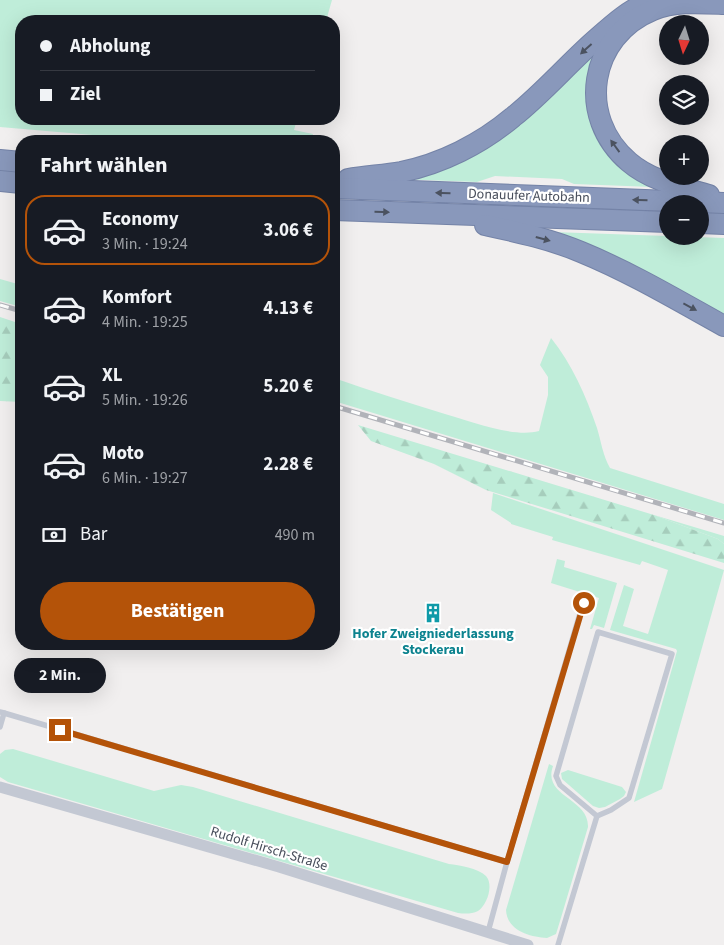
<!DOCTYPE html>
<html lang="de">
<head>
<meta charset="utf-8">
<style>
  :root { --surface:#171b24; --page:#20242c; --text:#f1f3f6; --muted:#9ea1a6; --line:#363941; --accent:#b45309 }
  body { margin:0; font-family:"Source Sans 3",sans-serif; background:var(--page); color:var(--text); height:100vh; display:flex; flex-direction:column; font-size:19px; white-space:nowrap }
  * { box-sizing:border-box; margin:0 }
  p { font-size:16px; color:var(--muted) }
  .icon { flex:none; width:28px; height:28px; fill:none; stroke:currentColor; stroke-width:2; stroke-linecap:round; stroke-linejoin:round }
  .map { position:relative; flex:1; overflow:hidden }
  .drawer { position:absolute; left:15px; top:135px; width:325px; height:515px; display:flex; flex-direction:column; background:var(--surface); border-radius:20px; box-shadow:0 5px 20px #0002 }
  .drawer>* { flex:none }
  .guide { position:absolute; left:15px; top:15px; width:325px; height:110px; border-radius:20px; box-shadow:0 5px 20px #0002; display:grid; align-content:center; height:110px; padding:0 25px; background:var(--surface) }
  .needle { width:32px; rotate:184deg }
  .buttons { position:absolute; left:659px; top:15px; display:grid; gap:10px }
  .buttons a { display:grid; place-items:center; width:50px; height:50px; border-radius:50%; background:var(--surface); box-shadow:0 5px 20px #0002; font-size:25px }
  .end { position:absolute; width:22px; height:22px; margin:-11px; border:6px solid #b45309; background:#fff; box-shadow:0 0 0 2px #fff }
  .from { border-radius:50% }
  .bubble { position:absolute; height:35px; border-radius:18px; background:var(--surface); box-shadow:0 5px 20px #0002; font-size:16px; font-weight:700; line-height:35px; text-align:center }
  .guide b { display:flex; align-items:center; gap:18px; height:48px; font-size:19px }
  .guide b+b { border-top:1px solid var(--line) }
  .guide i { width:12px; height:12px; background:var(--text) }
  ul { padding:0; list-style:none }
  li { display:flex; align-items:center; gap:15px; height:70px; margin:0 10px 8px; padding:0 15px; border:2px solid transparent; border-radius:20px }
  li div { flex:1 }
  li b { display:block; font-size:19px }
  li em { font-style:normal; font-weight:700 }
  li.selected { border-color:var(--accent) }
  li>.icon { width:45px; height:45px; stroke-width:1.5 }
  h2 { padding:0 25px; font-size:22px; line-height:60px }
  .pay { display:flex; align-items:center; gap:12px; height:55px; padding:0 25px; font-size:19px }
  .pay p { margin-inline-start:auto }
  .action { display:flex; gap:10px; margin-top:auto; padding:10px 25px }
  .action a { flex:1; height:58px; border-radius:30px; background:var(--accent); color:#fff; font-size:20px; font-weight:700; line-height:58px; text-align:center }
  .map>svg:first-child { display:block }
  .grass { fill:#bfedd9 }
  .forest { fill:url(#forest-firs) }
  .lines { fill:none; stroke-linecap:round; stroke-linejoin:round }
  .motorway-casing { stroke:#7483a7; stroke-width:22 }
  .service { stroke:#c3c8d3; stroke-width:5.5 }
  .minor { stroke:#c3c8d3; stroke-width:11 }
  .motorway { stroke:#8998bb; stroke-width:20 }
  .rail-casing { stroke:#b1b3b9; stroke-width:5 }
  .rail { stroke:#fff; stroke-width:3; stroke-dasharray:9; stroke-linecap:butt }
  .oneway { fill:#4b5260 }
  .route { stroke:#b45309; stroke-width:6 }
  .labels { text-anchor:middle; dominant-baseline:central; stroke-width:4.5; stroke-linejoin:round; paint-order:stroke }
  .street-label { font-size:14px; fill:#484e5b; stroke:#fff }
  .culture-label { font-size:14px; font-weight:bold; fill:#0d838f; stroke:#fff }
</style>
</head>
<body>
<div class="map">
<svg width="724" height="945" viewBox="0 0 724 945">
  <defs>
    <pattern id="forest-firs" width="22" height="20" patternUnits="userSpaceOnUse" patternTransform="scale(1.25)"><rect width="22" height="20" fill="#bfedd9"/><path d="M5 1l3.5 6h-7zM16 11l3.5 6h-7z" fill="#a6cdbc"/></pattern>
  </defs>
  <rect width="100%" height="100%" fill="#f1efef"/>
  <g class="grass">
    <polygon points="0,0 332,0 326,21 21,21 21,119 297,119 294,130 313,134 311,141 162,141 0,127"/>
    <polygon points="601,43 591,96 653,187 574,184 562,179 495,176 477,182 398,179 425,171"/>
    <polygon points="553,232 724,238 724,321"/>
    <polygon points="0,279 21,285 21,307 0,301"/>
    <path d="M551,338C572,364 586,396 597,428C601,441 603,456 610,468L724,504V520L334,401V378C371,391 407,402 445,414C470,421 513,438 539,431L548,395V377L540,365Z"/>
    <polygon points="493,493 724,570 662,789 634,802 677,651 676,649 610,630 624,585 634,589 623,626 648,634 668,570 642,561 640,565 552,540 553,537 511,524 511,523 491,510"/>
    <polygon points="654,515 724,536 724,544 718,539"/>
    <polygon points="557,559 565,561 564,567 617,583 604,628 594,625 592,629 590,629 599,598 551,583"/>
    <path d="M13,749L154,791L181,785L193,787L449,864C459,865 478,868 486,876C494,885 487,905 478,911C472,914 465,914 458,913L8,782L0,777V754L5,750Z"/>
    <path d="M549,764L553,766C542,797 589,798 588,827L560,921L556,934L547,938C530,937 507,931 506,910Z"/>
    <polygon points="568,770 622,787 626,792 624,796 620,799 605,807 599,808 593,806 562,779 561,773"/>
  </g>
  <g class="forest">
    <polygon points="0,317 21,324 21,402 0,401"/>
    <polygon points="358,425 654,515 718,539 724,544 724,563 486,490 434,464 371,441"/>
  </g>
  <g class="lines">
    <defs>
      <g id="motorway">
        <polyline points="0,160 21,162"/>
        <path d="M348,179C365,176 383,175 401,172C441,164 481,144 513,117C542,94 566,66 594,41C612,25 629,9 653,0"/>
        <polyline points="0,181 21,183"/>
        <polyline points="334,188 724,203"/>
        <path d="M709,195C682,187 651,181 629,162C576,117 589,36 653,10C674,1 701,3 724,4"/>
        <polyline points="334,210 668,222"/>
        <polyline points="700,223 724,224"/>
        <path d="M485,225C517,232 550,239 581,252C630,272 677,300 724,326"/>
      </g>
    </defs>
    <use href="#motorway" class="motorway-casing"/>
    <g class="service">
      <polygon points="598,632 672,654 629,798 611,810 597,816 560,785 556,776"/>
      <polyline points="0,712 4,713 0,727"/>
      <polyline points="4,713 507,862"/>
      <polyline points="488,932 507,862 583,603"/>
      <polyline points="558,945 597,816"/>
    </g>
    <polyline class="minor" points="0,787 279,867 528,945"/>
    <use href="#motorway" class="motorway"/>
    <defs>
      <g id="rail">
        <polyline points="0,305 21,311"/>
        <polyline points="334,406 724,523"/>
      </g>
    </defs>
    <use href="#rail" class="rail-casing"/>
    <use href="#rail" class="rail"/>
  </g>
  <defs><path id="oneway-solid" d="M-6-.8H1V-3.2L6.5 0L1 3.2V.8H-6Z" transform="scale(1.25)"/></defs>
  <g class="oneway">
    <use href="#oneway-solid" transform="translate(586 49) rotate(138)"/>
    <use href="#oneway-solid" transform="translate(615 146) rotate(-126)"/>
    <use href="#oneway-solid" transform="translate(443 193) rotate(-178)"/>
    <use href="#oneway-solid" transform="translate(640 200) rotate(-178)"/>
    <use href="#oneway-solid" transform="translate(382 212) rotate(2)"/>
    <use href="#oneway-solid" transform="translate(543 239) rotate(15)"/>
    <use href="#oneway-solid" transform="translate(690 307) rotate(28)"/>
  </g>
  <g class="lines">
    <polyline class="route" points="60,730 507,862 584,603"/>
  </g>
  <defs>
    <symbol id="building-bare" viewBox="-9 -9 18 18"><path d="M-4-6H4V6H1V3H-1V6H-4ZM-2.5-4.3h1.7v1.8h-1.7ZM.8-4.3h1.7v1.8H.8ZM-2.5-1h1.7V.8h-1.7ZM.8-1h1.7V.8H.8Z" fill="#0f9aa8" stroke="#fff" stroke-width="2.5" paint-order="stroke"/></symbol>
  </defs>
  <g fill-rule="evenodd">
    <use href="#building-bare" x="419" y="599" width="28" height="28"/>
  </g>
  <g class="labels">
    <g class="street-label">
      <text transform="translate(529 196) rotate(2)">Donauufer Autobahn</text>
      <text transform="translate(269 849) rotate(17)">Rudolf Hirsch-Straße</text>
    </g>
    <g class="culture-label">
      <text x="433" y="634">Hofer Zweigniederlassung<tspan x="433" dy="16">Stockerau</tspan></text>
    </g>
  </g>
</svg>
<div class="buttons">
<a><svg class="needle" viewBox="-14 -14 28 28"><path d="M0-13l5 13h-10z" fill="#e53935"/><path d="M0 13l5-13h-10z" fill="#9ea1a6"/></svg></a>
<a><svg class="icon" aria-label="layers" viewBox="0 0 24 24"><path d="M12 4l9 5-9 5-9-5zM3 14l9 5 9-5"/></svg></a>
<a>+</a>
<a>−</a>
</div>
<i class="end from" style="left:584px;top:603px"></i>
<i class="end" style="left:60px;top:730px"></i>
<div class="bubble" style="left:14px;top:658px;width:92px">2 Min.</div>
<div class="guide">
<b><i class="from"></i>Abholung</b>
<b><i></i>Ziel</b>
</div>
<section class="drawer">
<h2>Fahrt wählen</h2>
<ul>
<li class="selected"><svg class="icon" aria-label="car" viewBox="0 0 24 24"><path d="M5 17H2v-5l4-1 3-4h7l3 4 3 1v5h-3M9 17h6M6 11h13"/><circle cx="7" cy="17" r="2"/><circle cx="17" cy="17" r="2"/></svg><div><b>Economy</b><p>3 Min. · 19:24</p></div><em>3.06 €</em></li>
<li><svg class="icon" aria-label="car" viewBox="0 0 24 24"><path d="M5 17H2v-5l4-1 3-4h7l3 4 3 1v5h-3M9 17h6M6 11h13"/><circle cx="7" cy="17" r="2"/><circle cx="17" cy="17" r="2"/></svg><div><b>Komfort</b><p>4 Min. · 19:25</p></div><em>4.13 €</em></li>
<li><svg class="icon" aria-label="car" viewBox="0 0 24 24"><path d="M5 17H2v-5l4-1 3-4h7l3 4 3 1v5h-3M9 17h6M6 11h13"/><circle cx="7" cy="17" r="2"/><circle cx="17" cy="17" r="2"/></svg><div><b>XL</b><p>5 Min. · 19:26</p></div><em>5.20 €</em></li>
<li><svg class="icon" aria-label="car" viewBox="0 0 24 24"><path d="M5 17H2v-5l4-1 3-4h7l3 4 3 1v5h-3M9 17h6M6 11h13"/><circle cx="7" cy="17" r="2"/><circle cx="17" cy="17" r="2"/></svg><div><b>Moto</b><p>6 Min. · 19:27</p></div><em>2.28 €</em></li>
</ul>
<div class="pay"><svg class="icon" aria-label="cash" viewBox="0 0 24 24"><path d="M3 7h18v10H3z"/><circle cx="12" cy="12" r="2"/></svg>Bar<p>490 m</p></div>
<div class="action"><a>Bestätigen</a></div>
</section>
</div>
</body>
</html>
